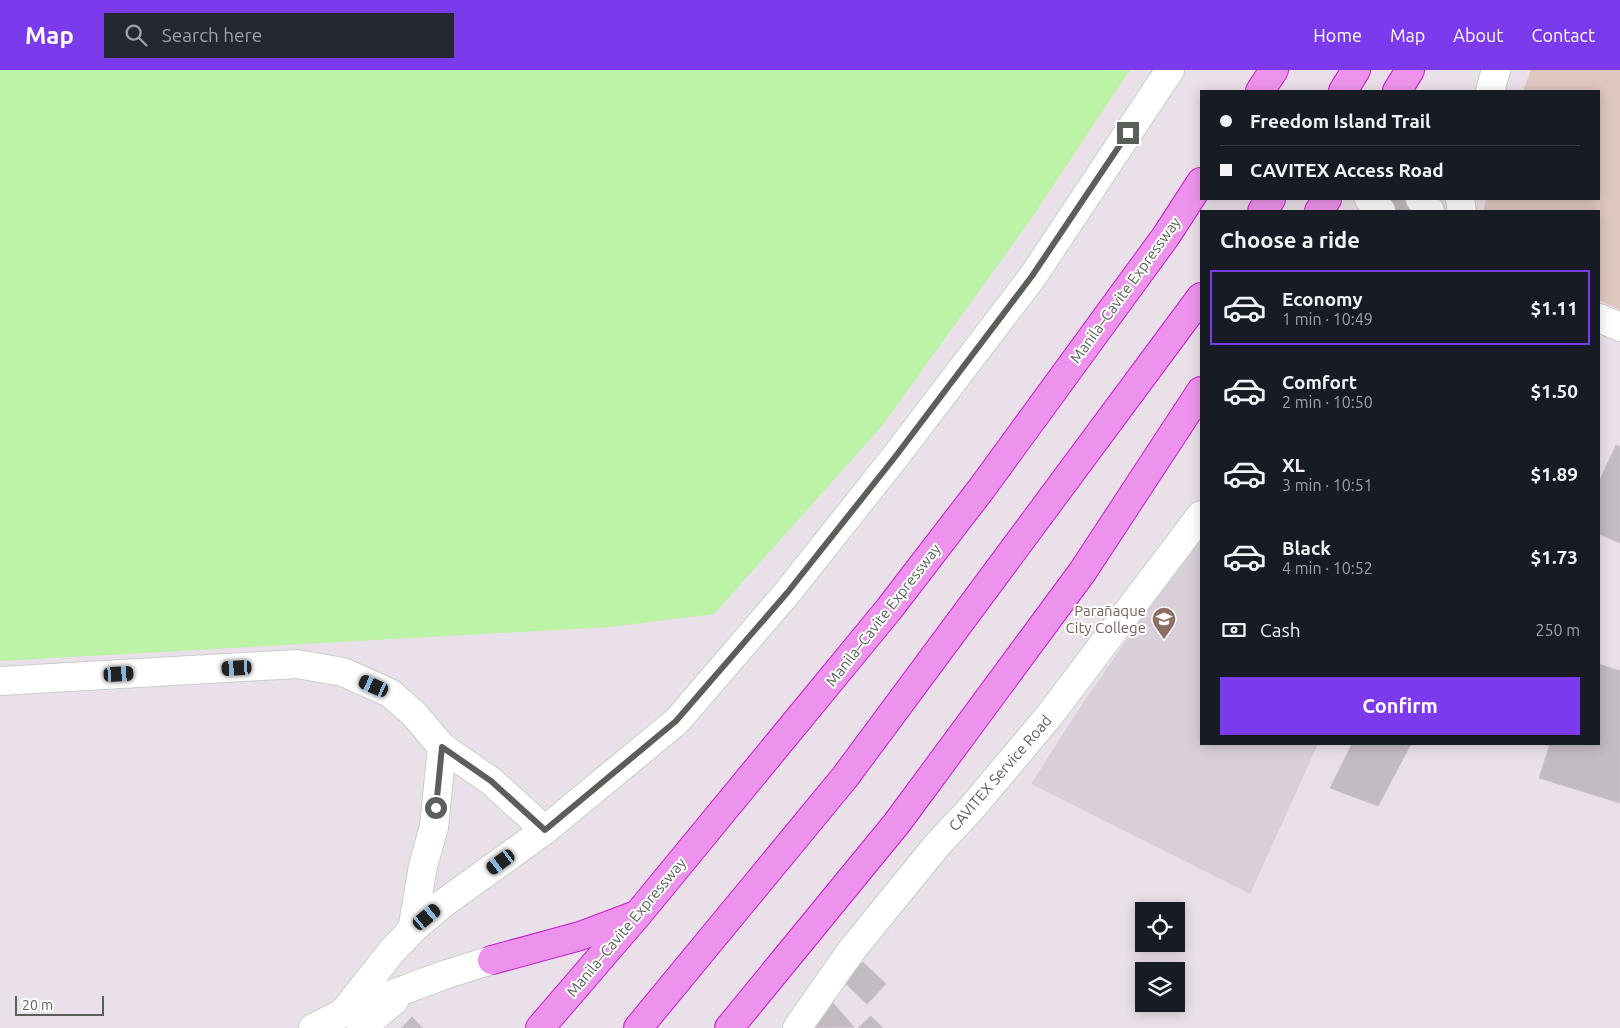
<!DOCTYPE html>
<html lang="en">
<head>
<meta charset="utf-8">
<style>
  :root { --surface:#171b24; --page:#242831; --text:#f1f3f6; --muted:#9ea1a6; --line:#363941; --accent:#7c3aed }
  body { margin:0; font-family:Ubuntu,sans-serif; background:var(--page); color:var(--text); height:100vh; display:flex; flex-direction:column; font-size:19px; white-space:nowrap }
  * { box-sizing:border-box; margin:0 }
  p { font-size:16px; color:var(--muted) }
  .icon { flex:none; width:28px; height:28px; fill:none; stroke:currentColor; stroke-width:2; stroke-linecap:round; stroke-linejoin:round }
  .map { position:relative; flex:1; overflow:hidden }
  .drawer { position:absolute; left:1200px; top:140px; width:400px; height:535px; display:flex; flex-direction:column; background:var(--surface); border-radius:0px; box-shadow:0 2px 12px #0003 }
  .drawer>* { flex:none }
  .guide { position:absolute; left:1200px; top:20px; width:400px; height:110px; border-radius:0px; box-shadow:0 2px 12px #0003; display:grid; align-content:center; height:110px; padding:0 20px; background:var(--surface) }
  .tools { position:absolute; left:1135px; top:832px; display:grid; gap:10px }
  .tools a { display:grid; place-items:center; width:50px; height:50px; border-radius:0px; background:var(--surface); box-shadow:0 2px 12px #0003; font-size:25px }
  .scale { position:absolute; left:15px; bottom:12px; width:89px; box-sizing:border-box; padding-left:5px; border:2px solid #5a5f59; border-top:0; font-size:14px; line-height:18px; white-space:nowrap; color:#5a5f59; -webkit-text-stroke:4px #fff; paint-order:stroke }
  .end { position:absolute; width:22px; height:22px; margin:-11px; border:6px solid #5a5f59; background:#fff; box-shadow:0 0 0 2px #fff }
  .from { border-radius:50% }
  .car { position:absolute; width:15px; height:30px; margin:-15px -8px; border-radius:6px; box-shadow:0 0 4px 1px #0007; background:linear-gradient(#222 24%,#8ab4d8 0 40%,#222 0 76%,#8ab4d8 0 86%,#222 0) }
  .guide b { display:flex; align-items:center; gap:18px; height:48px; font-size:19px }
  .guide b+b { border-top:1px solid var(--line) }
  .guide i { width:12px; height:12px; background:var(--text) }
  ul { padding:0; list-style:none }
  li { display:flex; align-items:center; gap:15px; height:75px; margin:0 10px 8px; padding:0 10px; border:2px solid transparent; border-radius:0px }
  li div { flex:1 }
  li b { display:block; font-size:19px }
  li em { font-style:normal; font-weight:600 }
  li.selected { border-color:var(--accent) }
  li>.icon { width:45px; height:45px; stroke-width:1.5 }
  h2 { padding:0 20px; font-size:22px; line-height:60px }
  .pay { display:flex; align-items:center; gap:12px; height:55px; padding:0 20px; font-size:19px }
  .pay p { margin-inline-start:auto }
  .button { display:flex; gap:10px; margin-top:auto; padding:10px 20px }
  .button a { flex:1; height:58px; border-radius:0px; background:var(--accent); color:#fff; font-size:20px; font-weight:600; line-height:58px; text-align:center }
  header { display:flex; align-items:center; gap:30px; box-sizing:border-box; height:70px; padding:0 25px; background:var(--accent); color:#fff }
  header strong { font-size:24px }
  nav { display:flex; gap:28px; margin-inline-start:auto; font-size:18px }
  .search { width:350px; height:45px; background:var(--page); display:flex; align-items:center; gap:12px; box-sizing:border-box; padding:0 18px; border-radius:0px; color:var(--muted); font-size:19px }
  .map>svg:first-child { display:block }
  .education { fill:#d9cfd9 }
  .green { fill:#dfc8bf }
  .water { fill:#bdf3a7 }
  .building { fill:#c2bbc2; stroke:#cdbfcd }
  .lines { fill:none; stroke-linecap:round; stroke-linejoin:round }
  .minor-casing { stroke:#c9cec9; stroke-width:30 }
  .highway-casing { stroke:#c61cce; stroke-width:30 }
  .minor { stroke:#fff; stroke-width:28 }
  .highway { stroke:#ee93ed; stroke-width:28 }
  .route { stroke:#5a5f59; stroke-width:6 }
  .labels { text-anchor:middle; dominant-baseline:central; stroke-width:4; stroke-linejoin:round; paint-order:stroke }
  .street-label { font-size:15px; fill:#5a5f59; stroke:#fff }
  .education-label { font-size:15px; fill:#785e54; stroke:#fff; text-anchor:end }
</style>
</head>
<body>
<header>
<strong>Map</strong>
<div class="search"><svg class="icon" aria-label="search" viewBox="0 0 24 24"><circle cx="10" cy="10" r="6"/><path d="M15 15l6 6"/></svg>Search here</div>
<nav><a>Home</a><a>Map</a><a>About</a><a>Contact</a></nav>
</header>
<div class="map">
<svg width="1620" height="958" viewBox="0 0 1620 958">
  <rect width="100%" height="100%" fill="#eae0e9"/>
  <polygon class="education" points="1201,461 1201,674 1318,674 1250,824 1031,714 1075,645"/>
  <polygon class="green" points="1531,0 1620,0 1620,240 1599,230 1599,141 1484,141 1486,129 1599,129 1599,21 1523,21"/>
  <polygon class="water" points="0,0 1130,0 1031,149 882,356 714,544 610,557 0,591"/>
  <g class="building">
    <polygon points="1372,129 1431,129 1411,141 1365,141"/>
    <polygon points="1616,375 1620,377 1620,473 1599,464 1599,412"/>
    <polygon points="1599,594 1620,601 1620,733 1539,708 1550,674 1599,674"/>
    <polygon points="1352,674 1411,674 1378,736 1330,718"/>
    <polygon points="863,892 886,914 867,934 844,912"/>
    <polygon points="833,933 854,957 805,958"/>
    <polygon points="871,946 883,958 858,958"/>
    <polygon points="412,947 423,958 401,958"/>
  </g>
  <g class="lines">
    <defs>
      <g id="minor">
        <polyline points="1490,21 1496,0"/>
        <polyline points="1369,129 1381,141"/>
        <polyline points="1420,129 1430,141"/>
        <polyline points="1460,129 1462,141"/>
        <polyline points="1599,248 1620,257"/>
        <polyline points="0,611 297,594 343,602 390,623 414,644 442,677 434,757 423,796 412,860"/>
        <polyline points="442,677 491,711 545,760"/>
        <polyline points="344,942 447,904 492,890"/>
        <polyline points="313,958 343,943 392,881 412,860 441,835 545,760 677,651 787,523 895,387 1033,206 1170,0"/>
        <polyline points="361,958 394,931"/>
        <polyline points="797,958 851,881 938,774 970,740 1049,646 1201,445"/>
      </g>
      <g id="highway">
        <polyline points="1260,21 1274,0"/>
        <polyline points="1343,21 1356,0"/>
        <polyline points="1397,21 1410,0"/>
        <polyline points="1262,141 1271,129"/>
        <polyline points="1319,141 1327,129"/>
        <polyline points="492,890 580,866 636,845"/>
        <polyline points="540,958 639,843 889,539 982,418 1166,166 1201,112"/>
        <polyline points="638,958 845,707 1201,227"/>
        <polyline points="729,958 897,753 1083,501 1201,321"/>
      </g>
    </defs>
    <use href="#minor" class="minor-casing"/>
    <use href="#highway" class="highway-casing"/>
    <use href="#minor" class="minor"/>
    <use href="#highway" class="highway"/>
  </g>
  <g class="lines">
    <polyline class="route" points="436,738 442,677 491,711 545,760 676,651 787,523 895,387 1032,206 1128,63"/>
  </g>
  <defs>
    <symbol id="university-pin" viewBox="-11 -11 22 30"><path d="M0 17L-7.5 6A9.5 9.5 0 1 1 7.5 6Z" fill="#8d6e63" stroke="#fff"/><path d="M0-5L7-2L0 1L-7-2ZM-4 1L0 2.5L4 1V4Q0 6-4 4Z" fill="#fff"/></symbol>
  </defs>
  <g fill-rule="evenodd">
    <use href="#university-pin" x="1150" y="535" width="28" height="38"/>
  </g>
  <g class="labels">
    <g class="street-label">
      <text transform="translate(1125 220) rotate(-54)">Manila–Cavite Expressway</text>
      <text transform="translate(883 545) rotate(-52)">Manila–Cavite Expressway</text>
      <text transform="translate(1000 703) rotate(-49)">CAVITEX Service Road</text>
      <text transform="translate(626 857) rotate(-50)">Manila–Cavite Expressway</text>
    </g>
    <g class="education-label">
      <text x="1146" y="540">Parañaque<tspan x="1146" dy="17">City College</tspan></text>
    </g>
  </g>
</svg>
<div class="tools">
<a><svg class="icon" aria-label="locate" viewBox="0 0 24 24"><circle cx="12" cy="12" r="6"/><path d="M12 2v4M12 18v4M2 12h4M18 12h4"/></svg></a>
<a><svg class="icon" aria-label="layers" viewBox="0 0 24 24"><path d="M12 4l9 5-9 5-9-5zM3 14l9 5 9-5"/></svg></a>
</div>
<div class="scale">20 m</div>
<i class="end from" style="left:436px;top:738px"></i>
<i class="end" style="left:1128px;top:63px"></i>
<i class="car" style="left:237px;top:598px;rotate:267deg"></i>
<i class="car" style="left:119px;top:604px;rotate:87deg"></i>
<i class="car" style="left:374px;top:616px;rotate:294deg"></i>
<i class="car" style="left:501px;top:792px;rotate:234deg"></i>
<i class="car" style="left:427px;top:847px;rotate:50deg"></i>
<div class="guide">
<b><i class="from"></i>Freedom Island Trail</b>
<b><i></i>CAVITEX Access Road</b>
</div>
<section class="drawer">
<h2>Choose a ride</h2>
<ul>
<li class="selected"><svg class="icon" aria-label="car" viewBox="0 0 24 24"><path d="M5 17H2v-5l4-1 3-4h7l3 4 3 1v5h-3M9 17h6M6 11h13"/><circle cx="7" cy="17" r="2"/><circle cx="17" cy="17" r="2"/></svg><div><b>Economy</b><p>1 min · 10:49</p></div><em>$1.11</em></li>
<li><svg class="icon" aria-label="car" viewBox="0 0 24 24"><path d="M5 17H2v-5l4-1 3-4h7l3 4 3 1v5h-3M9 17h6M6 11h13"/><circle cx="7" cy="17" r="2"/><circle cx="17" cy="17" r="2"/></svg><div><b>Comfort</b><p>2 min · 10:50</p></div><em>$1.50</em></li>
<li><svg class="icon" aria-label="car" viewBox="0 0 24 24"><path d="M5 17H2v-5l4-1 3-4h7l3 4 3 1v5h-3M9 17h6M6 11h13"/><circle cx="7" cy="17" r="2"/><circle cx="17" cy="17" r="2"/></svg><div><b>XL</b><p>3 min · 10:51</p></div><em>$1.89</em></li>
<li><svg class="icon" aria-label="car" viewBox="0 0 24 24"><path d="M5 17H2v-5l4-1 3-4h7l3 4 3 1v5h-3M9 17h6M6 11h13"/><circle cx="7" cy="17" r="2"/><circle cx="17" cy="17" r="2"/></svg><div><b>Black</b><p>4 min · 10:52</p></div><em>$1.73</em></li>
</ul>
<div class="pay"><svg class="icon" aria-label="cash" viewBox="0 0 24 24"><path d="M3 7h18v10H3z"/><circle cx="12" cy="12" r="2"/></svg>Cash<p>250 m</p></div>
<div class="button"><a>Confirm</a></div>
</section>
</div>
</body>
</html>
